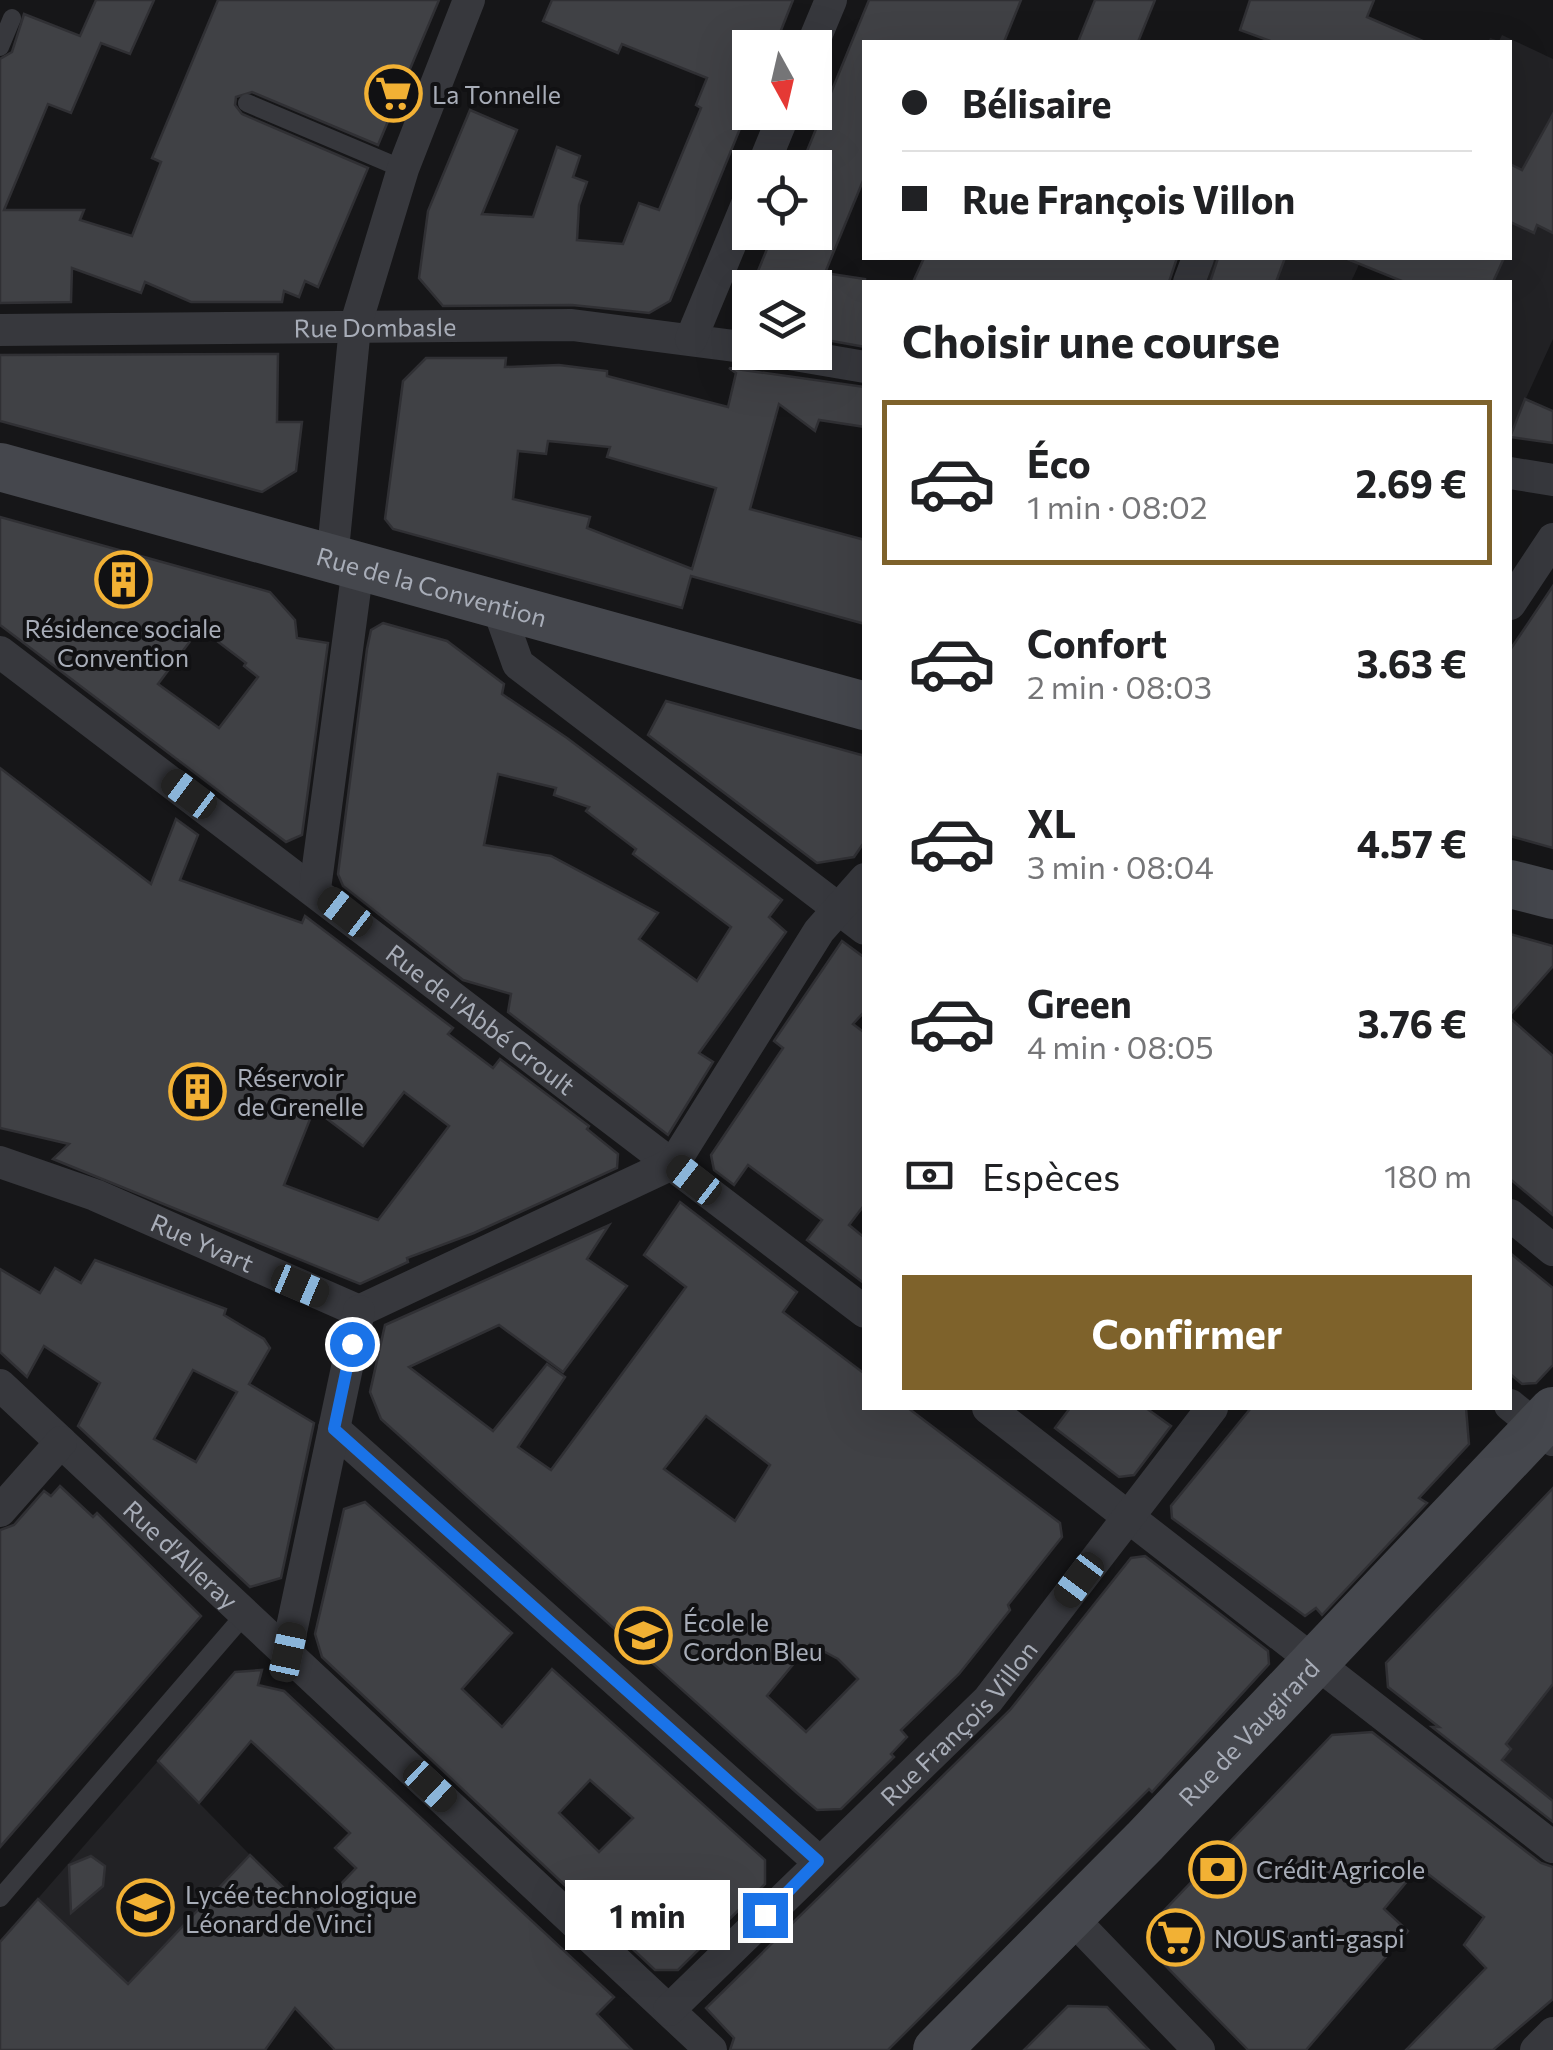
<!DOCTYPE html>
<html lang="fr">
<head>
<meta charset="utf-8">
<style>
  :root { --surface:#fff; --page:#f6f6f6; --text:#202124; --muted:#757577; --line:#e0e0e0; --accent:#7e622b }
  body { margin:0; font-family:Commissioner,sans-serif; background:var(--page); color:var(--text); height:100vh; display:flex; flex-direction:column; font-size:38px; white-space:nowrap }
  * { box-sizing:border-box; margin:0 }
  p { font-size:32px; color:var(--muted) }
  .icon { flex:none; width:55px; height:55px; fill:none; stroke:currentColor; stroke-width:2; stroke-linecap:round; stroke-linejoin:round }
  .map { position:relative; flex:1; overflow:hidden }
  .panel { position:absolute; left:862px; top:280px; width:650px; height:1130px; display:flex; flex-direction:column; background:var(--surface); border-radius:0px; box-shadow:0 10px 40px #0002 }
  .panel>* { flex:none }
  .guide { position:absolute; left:862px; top:40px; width:650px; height:220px; border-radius:0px; box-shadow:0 10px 40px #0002; display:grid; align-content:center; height:220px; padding:0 40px; background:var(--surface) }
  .needle { width:65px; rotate:172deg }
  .tools { position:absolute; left:732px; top:30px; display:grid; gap:20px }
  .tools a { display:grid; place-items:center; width:100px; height:100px; border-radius:0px; background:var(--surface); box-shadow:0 10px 40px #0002; font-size:50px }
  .end { position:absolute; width:45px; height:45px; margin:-22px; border:12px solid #1a73e8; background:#fff; box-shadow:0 0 0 5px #fff }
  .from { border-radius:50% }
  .bubble { position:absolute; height:70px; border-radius:0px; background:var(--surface); box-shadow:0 10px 40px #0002; font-size:32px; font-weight:700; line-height:70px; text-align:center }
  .car { position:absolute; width:30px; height:60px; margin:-30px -15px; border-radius:12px; box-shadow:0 0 8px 2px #0007; background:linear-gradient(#222 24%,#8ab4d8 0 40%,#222 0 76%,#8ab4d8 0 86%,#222 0) }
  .guide b { display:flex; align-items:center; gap:35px; height:95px; font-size:38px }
  .guide b+b { border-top:2px solid var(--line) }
  .guide i { width:25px; height:25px; background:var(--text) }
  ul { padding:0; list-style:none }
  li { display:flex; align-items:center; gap:30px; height:165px; margin:0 20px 15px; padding:0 20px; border:5px solid transparent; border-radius:0px }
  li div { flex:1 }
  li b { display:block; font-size:38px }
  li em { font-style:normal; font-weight:700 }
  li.active { border-color:var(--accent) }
  li>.icon { width:90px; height:90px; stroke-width:1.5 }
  h2 { padding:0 40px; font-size:45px; line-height:120px }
  .pay { display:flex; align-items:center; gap:25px; height:110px; padding:0 40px; font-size:38px }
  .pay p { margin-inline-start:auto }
  .action { display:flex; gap:20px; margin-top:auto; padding:20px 40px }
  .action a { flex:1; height:115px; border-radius:0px; background:var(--accent); color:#fff; font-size:40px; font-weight:700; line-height:115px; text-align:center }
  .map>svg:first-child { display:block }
  .built { fill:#222225 }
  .building { fill:#404145; stroke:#303034; stroke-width:2.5; fill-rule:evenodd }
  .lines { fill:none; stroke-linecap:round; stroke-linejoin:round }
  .lane { stroke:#37383d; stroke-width:18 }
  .street { stroke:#37383d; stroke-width:32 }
  .secondary { stroke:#45474d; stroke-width:48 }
  .route { stroke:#1a73e8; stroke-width:12 }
  .labels { text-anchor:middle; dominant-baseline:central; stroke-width:8; stroke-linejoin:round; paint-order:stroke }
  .poi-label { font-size:25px; fill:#a8adb8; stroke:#111113; text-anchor:start }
  .street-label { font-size:25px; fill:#a8adb8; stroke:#111113 }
</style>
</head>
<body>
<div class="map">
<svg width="1553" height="2050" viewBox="0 0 1553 2050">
  <rect width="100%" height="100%" fill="#161618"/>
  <g class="built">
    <polygon points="1502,35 1553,59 1553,339 1510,433 1510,282 1493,282 1503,260 1498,258 1510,258 1510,42 1488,42 1490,38 1499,41"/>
    <polygon points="1213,258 1362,258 1351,282 1203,282"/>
    <polygon points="1553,1644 1553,1817 1469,1750"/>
    <polygon points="158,1761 250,1855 196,1978 0,2050 0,1942"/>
  </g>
  <g class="building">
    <polygon points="96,0 154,0 130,54 101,43 71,113 48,104 4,210 84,210 80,220 132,236 161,162 152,158 218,0 439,0 378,145 252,92 236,97 235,105 242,114 368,168 318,287 305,281 299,297 284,291 282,302 191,302 145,282 141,293 72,268 71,302 0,303 0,59 12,52 24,14 80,36"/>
    <polygon points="552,0 793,0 774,48 750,48 750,104 670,301 649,313 572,305 443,306 419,278 428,211 470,110 517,130 482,214 533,217 557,147 580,156 573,177 587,182 579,205 577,240 623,244 639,203 659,210 701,108 696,105 707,78 622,44 618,53 543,21"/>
    <polygon points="869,0 1021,0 1004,42 865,42 865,176 825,273 865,279 865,347 815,338 815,288 751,288 774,232 815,232 815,168 800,168"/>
    <polygon points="1095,0 1155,0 1138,42 1078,42"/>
    <polygon points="1250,0 1374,0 1367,17 1425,42 1273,42 1240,30"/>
    <polygon points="1553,114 1553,233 1537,225 1534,233 1510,222 1510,164 1522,170"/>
    <polygon points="924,258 1177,258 1169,282 913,282"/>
    <polygon points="1218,258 1285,258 1276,282 1210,282"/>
    <polygon points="1345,258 1504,258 1493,282 1404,282"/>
    <polygon points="278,354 277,422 302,422 296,471 262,492 0,421 0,355"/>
    <path d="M426,358H506L505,367L559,365L607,371V376L728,407L736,373L729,368L865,387V427L819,420L815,431L779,404L750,509L865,540V624L691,576L682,608L393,529L385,519L403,381ZM548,441L610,447L607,457L716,488L692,569L587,528L590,517L513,499L518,451L546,454Z"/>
    <polygon points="1525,399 1553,411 1553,443 1510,437"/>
    <path d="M0,517L270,592L295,620L297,638L328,643L302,835L286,842L0,625ZM200,628L246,663L244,666L258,677L219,728L158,684Z"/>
    <polygon points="1553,586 1553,848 1510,836 1510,650"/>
    <path d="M383,623L447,641L504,684L502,694L567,738L782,900L769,917L786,932L699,1053L713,1062L668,1135L508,1012L511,994L463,980L343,886L338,874L367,649L371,630ZM498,774L556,788L554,795L589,807L586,811L636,849L633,854L731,927L697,981L639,939L658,913L551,856L484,845Z"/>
    <polygon points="666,701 865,756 865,841 854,857 817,863 648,735"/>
    <path d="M0,768L151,884L176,819L198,835L180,880L302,923L305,916L453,1028L448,1034L493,1068L500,1059L589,1126L587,1129L618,1154L617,1168L474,1233L407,1258L408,1262L360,1284L53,1159L69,1144L0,1128ZM404,1092L449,1126L378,1220L284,1185L314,1109L363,1146Z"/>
    <polygon points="1510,934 1553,946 1553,966 1510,1015"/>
    <polygon points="842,941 865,958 865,1011 853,1024 865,1033 865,1204 849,1225 865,1238 865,1284 807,1240 822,1220 748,1165 734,1185 714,1170 711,1155 783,1048 774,1041"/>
    <polygon points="1510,1018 1553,1056 1553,1215 1510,1179"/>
    <path d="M680,1202L797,1292L783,1312L865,1374V1408H908L1060,1523L1062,1537L1008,1605L1010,1610L959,1674L901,1730L907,1737L891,1754L894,1757L841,1809L817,1810L797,1793L381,1419L370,1392L385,1325L609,1225L587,1259L627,1286L563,1372L499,1325L409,1367L493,1431L547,1364L565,1377L518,1447L551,1470L686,1287L644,1255ZM706,1416L770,1465L735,1521L664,1469ZM810,1644L838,1659L858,1679L806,1732L767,1696Z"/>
    <polygon points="1510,1253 1553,1288 1553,1365 1536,1383 1522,1384 1510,1374"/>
    <path d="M95,1260L226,1309L224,1315L264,1339L270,1348L249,1384L314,1423L281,1578L250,1587L78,1426L100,1383L44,1346L27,1377L0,1352V1269L40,1293L55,1268L81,1283ZM193,1370L237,1392L196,1462L154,1439Z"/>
    <polygon points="1070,1408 1146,1408 1171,1426 1134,1475 1119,1477 1055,1428"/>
    <polygon points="1251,1408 1466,1408 1469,1444 1419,1498 1427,1503 1322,1615 1316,1608 1305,1616 1172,1518 1171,1506"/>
    <polygon points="60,1486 93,1517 97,1513 201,1616 0,1847 0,1530 14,1525 44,1491 51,1496"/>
    <polygon points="1553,1488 1553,1684 1506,1744 1511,1749 1502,1760 1553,1801 1553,1822 1432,1727 1439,1727 1388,1687 1386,1663"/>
    <path d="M365,1502L512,1633L462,1689L502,1727L552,1669L765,1860V1884L678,1970H655L322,1657L315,1634L344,1509ZM590,1780L633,1818L599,1852L559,1813Z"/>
    <polygon points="1145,1556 1268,1651 1269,1664 1152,1792 1149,1789 888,2050 730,2050 734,2038 706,2008 1010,1710 1131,1558"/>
    <polygon points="262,1670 258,1685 284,1691 614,1997 597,2014 632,2050 335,2050 295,2008 265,2050 0,2050 0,1942 38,1899 128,1984 250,1855 292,1896 295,1893 315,1911 356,1868 335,1848 350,1833 251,1741 199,1803 158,1761 235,1672"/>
    <polygon points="1372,1732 1541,1863 1553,1867 1553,1999 1493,2050 1406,2050 1486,1968 1464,1945 1484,1917 1419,1867 1384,1909 1408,1931 1306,2050 1248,2050 1156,1956 1156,1919 1332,1735"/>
    <polygon points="91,1856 105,1866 103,1886 71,1913 69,1865"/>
    <polygon points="1068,2006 1107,2007 1149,2050 1024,2050"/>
  </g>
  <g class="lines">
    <g class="lane">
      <polyline points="0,47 12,18"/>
      <polyline points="247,103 403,169"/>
      <polyline points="0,1898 246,1613"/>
    </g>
    <g class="street">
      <polyline points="811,48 831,0"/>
      <polyline points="762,168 785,112"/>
      <polyline points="1189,282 1198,258"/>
      <path id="s1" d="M0,330L572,325L750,348"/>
      <polyline points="691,339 750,197"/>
      <polyline points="777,352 865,367"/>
      <polyline points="1510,473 1553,480"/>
      <polyline points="332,560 355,327 403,169 469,0"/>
      <polyline points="496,602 518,664 865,929"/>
      <polyline points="1510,604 1553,539"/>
      <path id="s2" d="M0,652L865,1312"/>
      <polyline points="315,889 358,567"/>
      <path id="s3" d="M0,1162L95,1195L359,1311"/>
      <polyline points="1510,1215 1553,1250"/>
      <polyline points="359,1311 674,1163 819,931 865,879"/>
      <path id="s4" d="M0,1385L711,2050"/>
      <polyline points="1510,1405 1553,1440"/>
      <polyline points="988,1408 1553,1847"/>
      <polyline points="334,1429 818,1861"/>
      <polyline points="0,1511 61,1442"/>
      <polyline points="287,1651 359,1311"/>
      <polyline points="1070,1916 1199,2050"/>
      <path id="s5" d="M669,2010L988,1700L1212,1408"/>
      <polyline points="1536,2050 1553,2033"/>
    </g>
    <g class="secondary">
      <path id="s6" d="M0,467L865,706"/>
      <polyline points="1510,884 1553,895"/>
      <path id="s7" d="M937,2050L1145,1841L1553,1411"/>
    </g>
  </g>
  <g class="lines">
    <polyline class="route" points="352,1344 334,1429 818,1861 765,1915"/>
  </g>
  <defs>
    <symbol id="supermarket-ring" viewBox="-11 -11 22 22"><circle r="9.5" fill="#111113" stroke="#f2b134" stroke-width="1.5"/><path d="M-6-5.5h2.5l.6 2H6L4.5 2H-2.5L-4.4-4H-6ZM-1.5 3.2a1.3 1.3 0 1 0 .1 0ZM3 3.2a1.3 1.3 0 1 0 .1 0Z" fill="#f2b134"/></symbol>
    <symbol id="building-ring" viewBox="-11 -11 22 22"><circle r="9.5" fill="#111113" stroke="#f2b134" stroke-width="1.5"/><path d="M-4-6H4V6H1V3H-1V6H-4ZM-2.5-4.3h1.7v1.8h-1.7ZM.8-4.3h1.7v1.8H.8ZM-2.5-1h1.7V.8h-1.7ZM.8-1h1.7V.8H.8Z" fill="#f2b134"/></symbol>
    <symbol id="school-ring" viewBox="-11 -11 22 22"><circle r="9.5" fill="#111113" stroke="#f2b134" stroke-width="1.5"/><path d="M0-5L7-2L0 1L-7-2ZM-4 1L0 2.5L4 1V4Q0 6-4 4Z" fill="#f2b134"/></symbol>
    <symbol id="bank-ring" viewBox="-11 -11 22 22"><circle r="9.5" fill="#111113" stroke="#f2b134" stroke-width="1.5"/><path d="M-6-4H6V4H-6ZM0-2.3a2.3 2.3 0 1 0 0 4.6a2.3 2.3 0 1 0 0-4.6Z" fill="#f2b134"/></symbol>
  </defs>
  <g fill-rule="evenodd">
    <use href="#supermarket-ring" x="362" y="62" width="63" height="63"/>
    <use href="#building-ring" x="92" y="548" width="63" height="63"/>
    <use href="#building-ring" x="166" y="1060" width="63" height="63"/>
    <use href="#school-ring" x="612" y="1604" width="63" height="63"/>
    <use href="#bank-ring" x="1186" y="1838" width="63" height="63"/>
    <use href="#school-ring" x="114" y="1876" width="63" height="63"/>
    <use href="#supermarket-ring" x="1144" y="1906" width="63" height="63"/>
  </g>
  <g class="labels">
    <g class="poi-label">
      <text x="432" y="94">La Tonnelle</text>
      <text x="123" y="628" text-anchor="middle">Résidence sociale<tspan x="123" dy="29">Convention</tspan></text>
      <text x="237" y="1077">Réservoir<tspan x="237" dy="29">de Grenelle</tspan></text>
      <text x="683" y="1622">École le<tspan x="683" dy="29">Cordon Bleu</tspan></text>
      <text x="1256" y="1869">Crédit Agricole</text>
      <text x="185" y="1894">Lycée technologique<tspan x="185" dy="29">Léonard de Vinci</tspan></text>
      <text x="1214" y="1938">NOUS anti-gaspi</text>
    </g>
    <g class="street-label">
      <text stroke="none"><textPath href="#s1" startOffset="375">Rue Dombasle</textPath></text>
      <text stroke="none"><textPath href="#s6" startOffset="448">Rue de la Convention</textPath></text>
      <text stroke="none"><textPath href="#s2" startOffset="605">Rue de l'Abbé Groult</textPath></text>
      <text stroke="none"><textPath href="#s3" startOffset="218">Rue Yvart</textPath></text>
      <text stroke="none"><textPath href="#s4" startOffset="248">Rue d'Alleray</textPath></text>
      <text stroke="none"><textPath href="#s5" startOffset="408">Rue François Villon</textPath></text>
      <text stroke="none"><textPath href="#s7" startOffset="445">Rue de Vaugirard</textPath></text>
    </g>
  </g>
</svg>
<div class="tools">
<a><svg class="needle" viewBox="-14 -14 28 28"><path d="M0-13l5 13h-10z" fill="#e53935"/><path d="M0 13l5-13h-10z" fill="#757577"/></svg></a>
<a><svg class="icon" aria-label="locate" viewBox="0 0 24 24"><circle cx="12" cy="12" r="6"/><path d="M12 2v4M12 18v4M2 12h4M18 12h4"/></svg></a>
<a><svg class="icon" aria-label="layers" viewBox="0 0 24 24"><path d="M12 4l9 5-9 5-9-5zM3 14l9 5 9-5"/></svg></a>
</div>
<i class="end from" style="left:352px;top:1344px"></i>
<i class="end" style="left:765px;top:1915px"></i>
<div class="bubble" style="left:565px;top:1880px;width:165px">1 min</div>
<i class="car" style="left:189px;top:794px;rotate:307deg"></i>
<i class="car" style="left:345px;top:912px;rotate:308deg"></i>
<i class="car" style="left:694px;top:1180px;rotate:308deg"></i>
<i class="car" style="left:300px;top:1286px;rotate:113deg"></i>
<i class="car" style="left:1079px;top:1580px;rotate:217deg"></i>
<i class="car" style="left:288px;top:1652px;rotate:12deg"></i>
<i class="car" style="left:430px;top:1786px;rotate:133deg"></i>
<div class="guide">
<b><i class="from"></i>Bélisaire</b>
<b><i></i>Rue François Villon</b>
</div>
<section class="panel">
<h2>Choisir une course</h2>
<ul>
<li class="active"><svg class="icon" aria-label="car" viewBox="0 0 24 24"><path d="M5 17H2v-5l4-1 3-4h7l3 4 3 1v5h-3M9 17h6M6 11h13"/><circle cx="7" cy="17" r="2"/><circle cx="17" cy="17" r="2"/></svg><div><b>Éco</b><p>1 min · 08:02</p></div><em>2.69 €</em></li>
<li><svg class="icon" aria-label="car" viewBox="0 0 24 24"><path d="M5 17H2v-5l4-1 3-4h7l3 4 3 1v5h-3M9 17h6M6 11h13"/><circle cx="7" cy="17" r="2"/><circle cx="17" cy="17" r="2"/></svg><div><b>Confort</b><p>2 min · 08:03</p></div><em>3.63 €</em></li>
<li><svg class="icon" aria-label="car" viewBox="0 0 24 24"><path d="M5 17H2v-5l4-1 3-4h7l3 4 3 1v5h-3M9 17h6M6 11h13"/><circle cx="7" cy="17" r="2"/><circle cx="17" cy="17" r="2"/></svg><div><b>XL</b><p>3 min · 08:04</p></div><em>4.57 €</em></li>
<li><svg class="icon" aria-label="car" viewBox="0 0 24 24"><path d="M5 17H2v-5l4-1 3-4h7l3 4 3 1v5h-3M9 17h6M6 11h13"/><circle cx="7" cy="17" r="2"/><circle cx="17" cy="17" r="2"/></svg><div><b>Green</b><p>4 min · 08:05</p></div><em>3.76 €</em></li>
</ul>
<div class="pay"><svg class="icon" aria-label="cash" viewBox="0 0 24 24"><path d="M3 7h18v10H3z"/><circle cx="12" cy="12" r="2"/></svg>Espèces<p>180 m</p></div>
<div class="action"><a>Confirmer</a></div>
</section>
</div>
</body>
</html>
